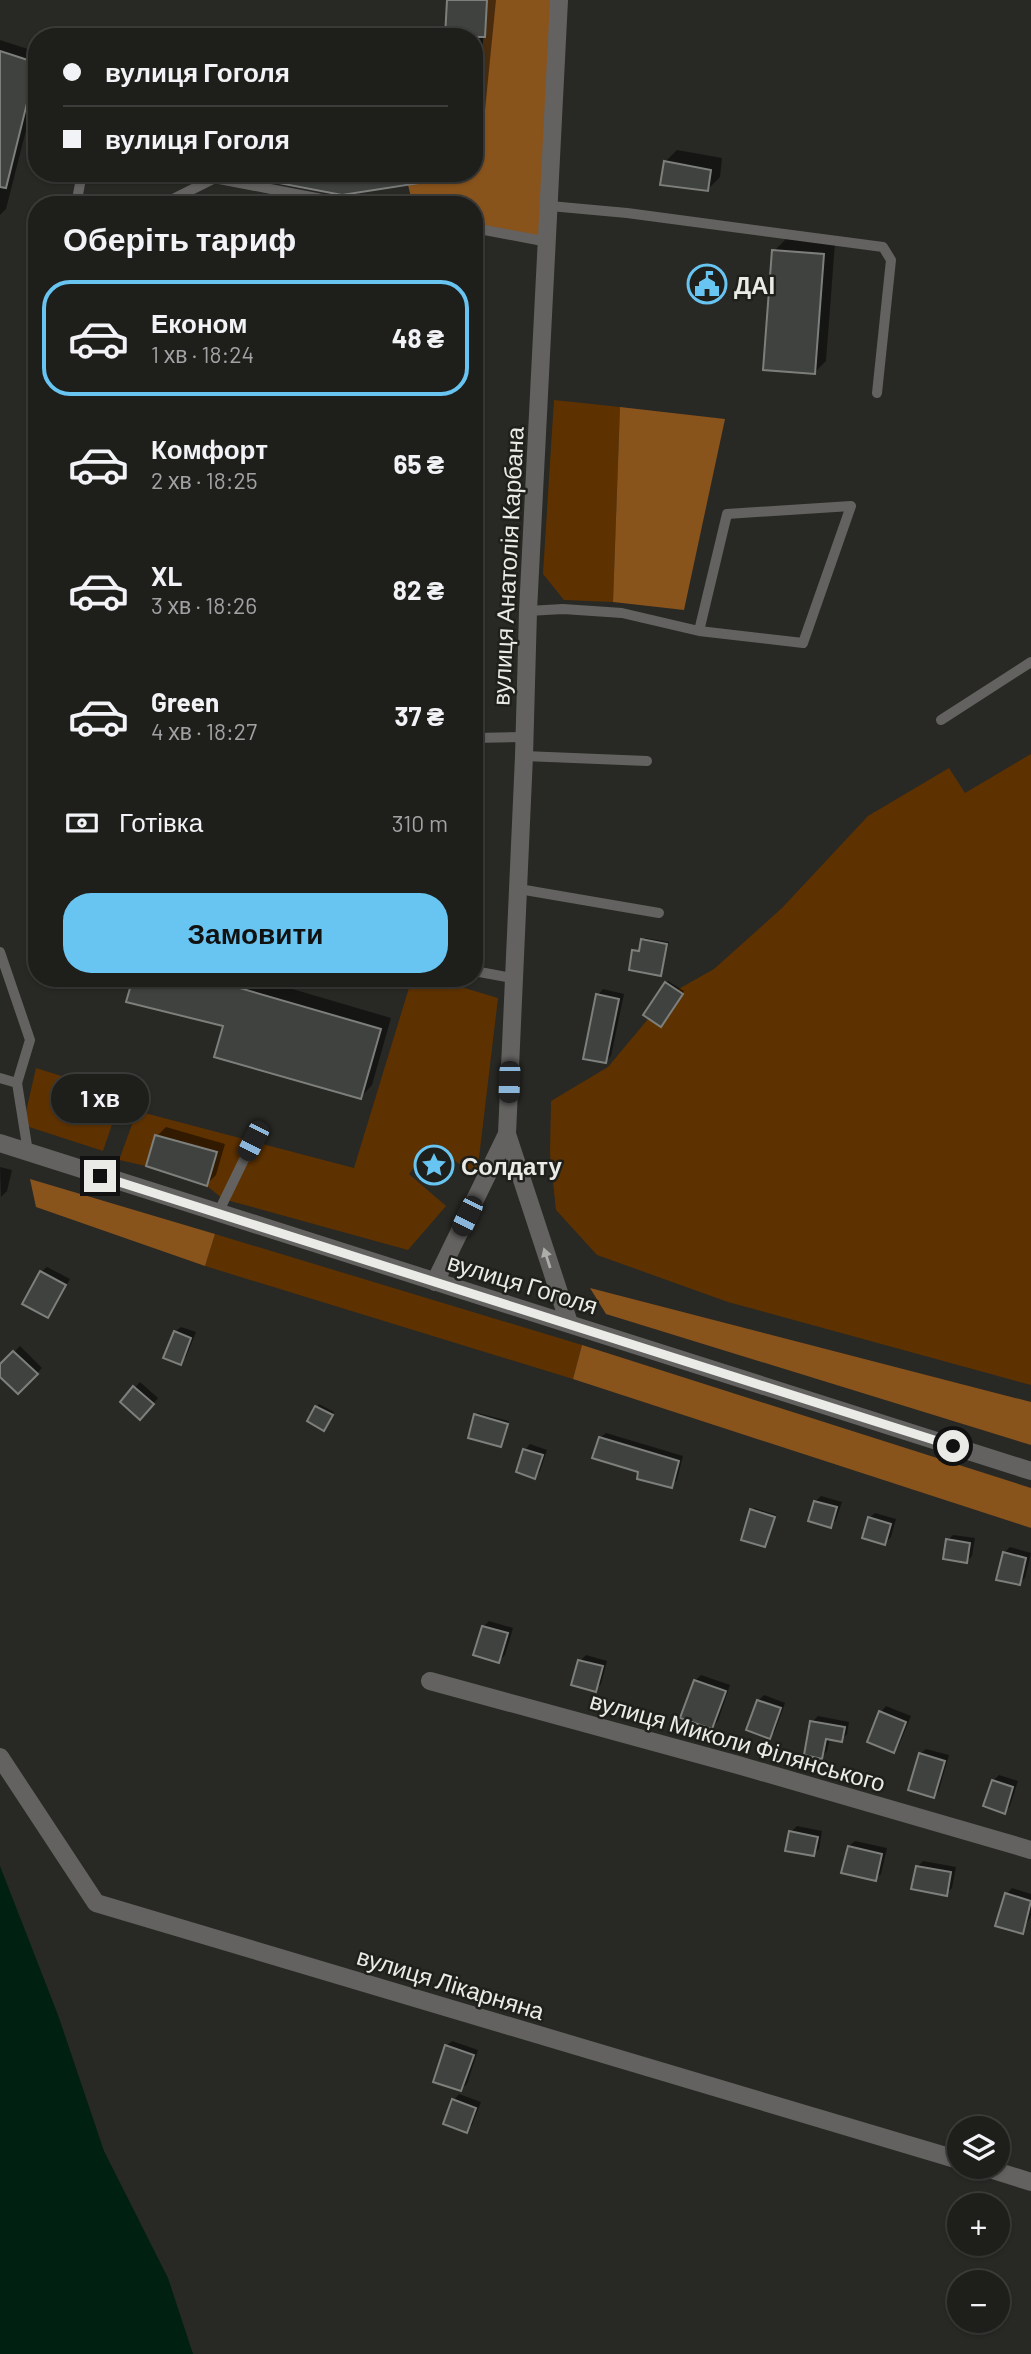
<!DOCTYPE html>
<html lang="uk">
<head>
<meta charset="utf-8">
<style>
  :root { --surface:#1e1e1b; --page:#2b2b28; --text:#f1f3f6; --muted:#a1a2a3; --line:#3c3c3a; --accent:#68c4f0 }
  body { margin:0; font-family:Barlow,sans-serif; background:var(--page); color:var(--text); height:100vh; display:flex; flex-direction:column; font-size:26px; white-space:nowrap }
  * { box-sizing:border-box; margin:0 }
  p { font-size:23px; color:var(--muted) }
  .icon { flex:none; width:38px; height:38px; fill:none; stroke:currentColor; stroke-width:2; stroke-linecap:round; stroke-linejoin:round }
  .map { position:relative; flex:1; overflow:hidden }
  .sheet { position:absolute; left:28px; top:196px; width:455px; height:791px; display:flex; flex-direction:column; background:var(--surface); border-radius:28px; box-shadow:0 2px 5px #0004,0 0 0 2px var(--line) }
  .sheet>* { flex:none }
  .guide { position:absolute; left:28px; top:28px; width:455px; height:154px; border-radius:28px; box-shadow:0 2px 5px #0004,0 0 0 2px var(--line); display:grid; align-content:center; height:154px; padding:0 35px; background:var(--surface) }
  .fabs { position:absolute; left:947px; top:2116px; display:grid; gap:14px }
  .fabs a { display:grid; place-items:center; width:63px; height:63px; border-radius:50%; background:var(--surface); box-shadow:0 2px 5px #0004,0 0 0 2px var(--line); font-size:35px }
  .end { position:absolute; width:32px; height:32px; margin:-16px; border:9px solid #eaeae7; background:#111; box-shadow:0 0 0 4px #111 }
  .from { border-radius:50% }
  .bubble { position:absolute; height:49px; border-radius:24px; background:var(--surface); box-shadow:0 2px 5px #0004,0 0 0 2px var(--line); font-size:23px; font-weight:700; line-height:49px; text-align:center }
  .car { position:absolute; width:21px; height:42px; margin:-21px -10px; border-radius:9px; box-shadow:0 0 5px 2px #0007; background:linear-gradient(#222 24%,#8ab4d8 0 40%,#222 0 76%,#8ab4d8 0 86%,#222 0) }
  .guide b { display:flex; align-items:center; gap:24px; height:66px; font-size:26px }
  .guide b+b { border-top:2px solid var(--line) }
  .guide i { width:18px; height:18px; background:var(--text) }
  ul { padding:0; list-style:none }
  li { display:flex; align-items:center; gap:21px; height:116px; margin:0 14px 10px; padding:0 21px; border:4px solid transparent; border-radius:28px }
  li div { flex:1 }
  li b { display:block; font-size:26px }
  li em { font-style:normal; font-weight:700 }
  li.current { border-color:var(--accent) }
  li>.icon { width:63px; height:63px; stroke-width:1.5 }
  h2 { padding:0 35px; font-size:32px; line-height:84px }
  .pay { display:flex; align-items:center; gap:18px; height:77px; padding:0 35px; font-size:26px }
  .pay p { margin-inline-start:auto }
  .action { display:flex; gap:14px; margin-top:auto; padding:14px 35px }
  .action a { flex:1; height:80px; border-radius:28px; background:var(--accent); color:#111; font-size:28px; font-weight:700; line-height:80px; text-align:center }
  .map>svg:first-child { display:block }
  .green { fill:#5e3200 }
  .forest { fill:#89531c }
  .water { fill:#002011 }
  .shadow { fill:#0007 }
  .building { fill:#3f423e; stroke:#7c7f7b; stroke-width:2 }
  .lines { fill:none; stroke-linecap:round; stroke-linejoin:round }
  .service { stroke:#636260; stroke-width:10 }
  .minor { stroke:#636260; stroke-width:18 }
  .tertiary { stroke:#636260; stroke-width:18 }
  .oneway { fill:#adadaa }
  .route { stroke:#eaeae7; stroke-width:9 }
  .labels { text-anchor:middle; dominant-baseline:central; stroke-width:5; stroke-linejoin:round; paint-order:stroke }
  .poi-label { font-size:24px; font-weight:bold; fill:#eaeae7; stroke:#1f1f1b; text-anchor:start }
  .street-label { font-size:24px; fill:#eaeae7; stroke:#1f1f1b }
</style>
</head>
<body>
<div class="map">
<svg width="1031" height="2354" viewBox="0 0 1031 2354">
  <rect width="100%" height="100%" fill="#282824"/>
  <g class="green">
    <polygon points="554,400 620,407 613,602 564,600 543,574"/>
    <polygon points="1031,754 1031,1385 728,1302 597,1255 556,1210 550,1154 551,1101 608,1067 668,995 714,969 782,908 868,816 949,768 965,793"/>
    <polygon points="412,978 431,978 498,998 478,1166 472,1175 434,1143 409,1174 446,1206 408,1250 223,1199 207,1186 217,1152 155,1135 146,1166 119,1160 137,1111 354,1168"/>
    <polygon points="36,1068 122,1095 103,1151 23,1125"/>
    <polygon points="215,1234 582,1345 573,1379 205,1266"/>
  </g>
  <g class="forest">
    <polygon points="487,0 559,0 548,242 474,228 474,205 413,205 408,185 410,173 474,173 474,136"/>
    <polygon points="620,407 725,419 684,610 613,602"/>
    <polygon points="30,1179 215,1234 205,1266 36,1207"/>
    <polygon points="590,1288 1031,1402 1031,1445 606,1314"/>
    <polygon points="582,1345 1031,1488 1031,1528 573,1379"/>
  </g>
  <polygon class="water" points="0,1866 58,2015 104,2151 168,2278 193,2354 0,2354"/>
  <g class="shadow">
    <polygon points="449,0 496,0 482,140 474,148 474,37"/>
    <polygon points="0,40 37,52 37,87 6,209 0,215"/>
    <polygon points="677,150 722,158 720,177 708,189 665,162"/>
    <polygon points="786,239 835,243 826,361 814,373 774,251"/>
    <polygon points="645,938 669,942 661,974 634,951 641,949"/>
    <polygon points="135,978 255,978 391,1018 372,1085 361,1097"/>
    <polygon points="668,981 684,991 663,1023 666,983"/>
    <polygon points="603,989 624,994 611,1056 606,1061 598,995"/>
    <polygon points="166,1127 225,1144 216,1175 207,1184 157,1136"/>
    <polygon points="0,1167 12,1170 7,1191 1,1197"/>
    <polygon points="47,1267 70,1279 48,1316 41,1272"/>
    <polygon points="181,1327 196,1332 186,1357 180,1363 175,1332"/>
    <polygon points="20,1346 42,1368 18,1392 0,1375 0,1367"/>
    <polygon points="140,1382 158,1398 146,1412 122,1402"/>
    <polygon points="319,1404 334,1412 326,1426 309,1420"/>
    <polygon points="478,1413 509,1421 500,1445 476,1415"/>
    <polygon points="606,1433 683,1456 677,1480 671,1486 600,1438"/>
    <polygon points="530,1444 547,1450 540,1471 535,1477 525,1450"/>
    <polygon points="821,1496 842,1502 836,1520 831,1526 815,1502"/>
    <polygon points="754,1508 776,1515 765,1545 752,1510"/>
    <polygon points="875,1513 896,1519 891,1537 885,1543 869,1518"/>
    <polygon points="953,1535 975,1538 972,1556 967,1561 948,1540"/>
    <polygon points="1010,1547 1031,1553 1025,1578 1019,1583 1004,1553"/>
    <polygon points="489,1621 513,1628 505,1655 499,1661 483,1627"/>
    <polygon points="586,1655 607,1661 601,1684 595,1690 580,1661"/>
    <polygon points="701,1675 730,1685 718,1721 712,1727 695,1681"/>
    <polygon points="764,1695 785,1703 775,1731 770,1737 758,1701"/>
    <polygon points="886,1706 911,1716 899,1745 893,1751 881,1712"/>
    <polygon points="818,1716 849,1722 847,1734 841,1740 830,1738 827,1751 822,1757 812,1722"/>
    <polygon points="926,1749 949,1755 939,1790 934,1796 920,1754"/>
    <polygon points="999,1775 1018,1781 1010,1806 1004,1812 993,1781"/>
    <polygon points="797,1826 822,1831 819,1849 813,1854 791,1832"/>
    <polygon points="855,1841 887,1848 881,1874 875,1880 849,1846"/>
    <polygon points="923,1861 956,1867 952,1888 946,1894 917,1867"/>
    <polygon points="1012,1888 1031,1894 1031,1916 1022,1932 1007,1894"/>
    <polygon points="452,2041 478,2050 467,2084 461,2089 446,2046"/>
    <polygon points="459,2094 481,2102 472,2125 467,2131 454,2100"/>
  </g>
  <g class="building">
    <polygon points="447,0 487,0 485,37 445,37"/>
    <polygon points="0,51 37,63 6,188 0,187"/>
    <polygon points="664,161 711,170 708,191 660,185"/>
    <polygon points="264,173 426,173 426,182 342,195 263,180"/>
    <polygon points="772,250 824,254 815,374 763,370"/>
    <polygon points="641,939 667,944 661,976 629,970 632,950 639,951"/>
    <polygon points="133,978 205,978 381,1029 361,1099 214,1057 223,1026 126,1002"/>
    <polygon points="665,982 683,994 661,1027 643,1015"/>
    <polygon points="596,994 619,999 606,1063 583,1059"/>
    <polygon points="155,1135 217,1152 207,1186 146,1166"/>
    <polygon points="40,1271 66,1285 48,1318 22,1304"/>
    <polygon points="174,1331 191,1338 181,1365 163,1358"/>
    <polygon points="13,1351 38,1374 18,1394 0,1377 0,1364"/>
    <polygon points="133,1386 154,1404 140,1420 120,1402"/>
    <polygon points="315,1406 333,1415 324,1431 307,1421"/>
    <polygon points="474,1414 508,1424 501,1447 468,1438"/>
    <polygon points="599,1437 679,1461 672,1488 637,1479 638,1472 592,1458"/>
    <polygon points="523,1449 543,1455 535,1479 516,1472"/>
    <polygon points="814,1501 837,1507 831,1528 808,1521"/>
    <polygon points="750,1509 775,1517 765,1547 741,1540"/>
    <polygon points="868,1517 891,1524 885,1545 862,1538"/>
    <polygon points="946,1539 970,1543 967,1563 943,1559"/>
    <polygon points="1003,1552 1026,1558 1020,1585 996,1580"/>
    <polygon points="482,1626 508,1633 499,1663 473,1655"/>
    <polygon points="578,1660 603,1666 596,1692 571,1685"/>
    <polygon points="694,1680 726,1691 712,1729 680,1718"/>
    <polygon points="757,1700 781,1708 770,1739 746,1730"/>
    <polygon points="879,1711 906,1722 894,1753 867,1742"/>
    <polygon points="810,1721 845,1727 842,1742 826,1739 822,1759 804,1755"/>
    <polygon points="919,1753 945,1761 934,1798 908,1790"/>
    <polygon points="992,1780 1013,1787 1005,1814 983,1806"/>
    <polygon points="789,1831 818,1837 814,1856 785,1851"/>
    <polygon points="848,1846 882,1854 876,1881 841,1873"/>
    <polygon points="916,1866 951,1872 947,1896 911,1889"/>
    <polygon points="1005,1893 1031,1901 1023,1934 995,1926"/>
    <polygon points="445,2045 474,2055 461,2091 433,2082"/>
    <polygon points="452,2099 476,2108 467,2133 443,2124"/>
  </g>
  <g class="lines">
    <g class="service">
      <polyline points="142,173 214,178 353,205"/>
      <polyline points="76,205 82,173"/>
      <polyline points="161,205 213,179"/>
      <polyline points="550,206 627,213 883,247 891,260 877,393"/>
      <polyline points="474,228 548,242"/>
      <polyline points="528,611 563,609 622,613 699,631 803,643 851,506 727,514 699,631"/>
      <polyline points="941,720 1031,662"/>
      <polyline points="474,738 525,737"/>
      <polyline points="524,756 647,761"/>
      <polyline points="519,889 659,913"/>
      <polyline points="0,952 30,1040 17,1083"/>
      <polyline points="474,971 512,978"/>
      <polyline points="0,1078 17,1083 28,1152"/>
      <polyline points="218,1213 253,1141"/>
    </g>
    <g class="minor">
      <polyline points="430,1681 738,1765 1031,1850"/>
      <polyline points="0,1757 96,1903 959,2160"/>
      <polyline points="980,2166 1031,2182"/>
    </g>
    <g class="tertiary">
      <polyline points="559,0 528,611 524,756 507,1134 569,1323"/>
      <polyline points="0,1143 1031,1471"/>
      <polyline points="435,1282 507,1134"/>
    </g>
  </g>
  <defs><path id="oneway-solid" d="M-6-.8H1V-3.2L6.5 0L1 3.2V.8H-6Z" transform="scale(1.75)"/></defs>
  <use class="oneway" href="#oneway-solid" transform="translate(547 1258) rotate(-108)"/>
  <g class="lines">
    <polyline class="route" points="100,1176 953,1446"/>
  </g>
  <defs>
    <symbol id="civic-ring" viewBox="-11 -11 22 22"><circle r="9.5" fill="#1f1f1b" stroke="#68c4f0" stroke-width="1.5"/><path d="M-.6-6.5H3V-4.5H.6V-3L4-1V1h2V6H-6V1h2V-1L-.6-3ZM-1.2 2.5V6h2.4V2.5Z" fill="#68c4f0"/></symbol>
    <symbol id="sight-ring" viewBox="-11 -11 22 22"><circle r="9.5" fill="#1f1f1b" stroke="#68c4f0" stroke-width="1.5"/><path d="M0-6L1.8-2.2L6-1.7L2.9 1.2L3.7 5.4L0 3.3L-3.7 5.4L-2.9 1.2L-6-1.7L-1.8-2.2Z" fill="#68c4f0"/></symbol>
  </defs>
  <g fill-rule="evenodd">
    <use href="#civic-ring" x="685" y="262" width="44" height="44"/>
    <use href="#sight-ring" x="412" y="1143" width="44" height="44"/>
  </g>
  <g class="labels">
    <g class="poi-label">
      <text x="734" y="284">ДАІ</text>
      <text x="461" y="1165">Солдату</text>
    </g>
    <g class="street-label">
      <text transform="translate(507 566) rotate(-87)">вулиця Анатолія Карбана</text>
      <text transform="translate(523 1283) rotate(17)">вулиця Гоголя</text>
      <text transform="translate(738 1741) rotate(16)">вулиця Миколи Філянського</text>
      <text transform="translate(451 1983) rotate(17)">вулиця Лікарняна</text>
    </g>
  </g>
</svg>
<div class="fabs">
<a><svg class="icon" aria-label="layers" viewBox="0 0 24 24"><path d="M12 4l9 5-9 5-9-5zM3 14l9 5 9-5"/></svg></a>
<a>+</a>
<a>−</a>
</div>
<i class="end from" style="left:953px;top:1446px"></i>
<i class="end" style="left:100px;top:1176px"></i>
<div class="bubble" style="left:51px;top:1074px;width:98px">1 хв</div>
<i class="car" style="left:509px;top:1082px;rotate:182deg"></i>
<i class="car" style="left:253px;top:1141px;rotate:207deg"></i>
<i class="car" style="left:467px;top:1216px;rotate:206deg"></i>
<div class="guide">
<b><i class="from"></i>вулиця Гоголя</b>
<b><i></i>вулиця Гоголя</b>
</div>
<section class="sheet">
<h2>Оберіть тариф</h2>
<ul>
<li class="current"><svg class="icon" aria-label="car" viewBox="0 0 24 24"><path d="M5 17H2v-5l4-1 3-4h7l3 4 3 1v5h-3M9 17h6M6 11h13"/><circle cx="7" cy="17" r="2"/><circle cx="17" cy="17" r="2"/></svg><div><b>Економ</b><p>1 хв · 18:24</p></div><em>48 ₴</em></li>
<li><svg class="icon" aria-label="car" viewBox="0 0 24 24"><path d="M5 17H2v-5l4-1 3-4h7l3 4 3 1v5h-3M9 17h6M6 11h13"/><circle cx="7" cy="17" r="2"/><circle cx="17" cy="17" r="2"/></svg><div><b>Комфорт</b><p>2 хв · 18:25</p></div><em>65 ₴</em></li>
<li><svg class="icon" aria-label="car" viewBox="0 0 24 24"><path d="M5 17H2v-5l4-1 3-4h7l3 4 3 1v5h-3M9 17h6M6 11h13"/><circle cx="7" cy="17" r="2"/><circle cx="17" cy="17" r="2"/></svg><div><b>XL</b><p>3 хв · 18:26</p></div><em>82 ₴</em></li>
<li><svg class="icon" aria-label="car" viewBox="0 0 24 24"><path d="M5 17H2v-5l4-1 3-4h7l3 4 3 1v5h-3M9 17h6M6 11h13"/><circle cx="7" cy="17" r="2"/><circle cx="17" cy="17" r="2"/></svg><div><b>Green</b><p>4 хв · 18:27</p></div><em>37 ₴</em></li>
</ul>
<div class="pay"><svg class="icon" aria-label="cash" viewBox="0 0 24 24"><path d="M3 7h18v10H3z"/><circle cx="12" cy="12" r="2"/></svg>Готівка<p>310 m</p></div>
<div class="action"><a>Замовити</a></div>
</section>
</div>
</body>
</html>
